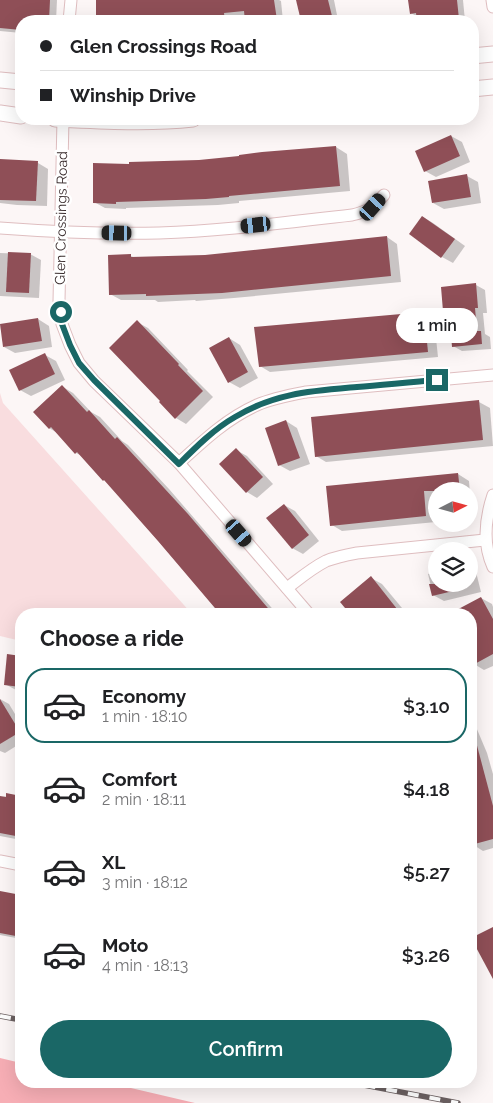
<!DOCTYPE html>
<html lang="en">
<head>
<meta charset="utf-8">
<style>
  :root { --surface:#fff; --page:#f2f2f2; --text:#202124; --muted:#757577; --line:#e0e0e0; --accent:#1a6766 }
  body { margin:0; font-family:Raleway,sans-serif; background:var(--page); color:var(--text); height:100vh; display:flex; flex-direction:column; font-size:19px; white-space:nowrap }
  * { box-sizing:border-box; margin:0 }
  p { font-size:16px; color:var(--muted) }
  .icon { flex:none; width:28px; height:28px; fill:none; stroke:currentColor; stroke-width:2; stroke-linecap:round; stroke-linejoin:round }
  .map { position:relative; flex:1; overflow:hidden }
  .panel { position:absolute; left:15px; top:608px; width:462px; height:480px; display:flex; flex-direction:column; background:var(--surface); border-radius:20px; box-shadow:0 5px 20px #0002 }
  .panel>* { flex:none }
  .banner { position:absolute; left:15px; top:15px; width:464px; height:110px; border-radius:20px; box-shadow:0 5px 20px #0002; display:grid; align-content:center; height:110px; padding:0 25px; background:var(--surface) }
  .needle { width:32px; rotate:84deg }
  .tools { position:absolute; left:428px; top:482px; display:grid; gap:10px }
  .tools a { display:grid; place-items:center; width:50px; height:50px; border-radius:50%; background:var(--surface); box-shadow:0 5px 20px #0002; font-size:25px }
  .end { position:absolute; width:22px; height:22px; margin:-11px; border:6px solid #1a6766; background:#fff; box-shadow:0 0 0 2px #fff }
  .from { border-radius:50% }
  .bubble { position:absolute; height:35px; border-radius:18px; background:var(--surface); box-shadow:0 5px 20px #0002; font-size:16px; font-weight:600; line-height:35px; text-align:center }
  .car { position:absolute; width:15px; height:30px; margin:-15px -8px; border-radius:6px; box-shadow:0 0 4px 1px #0007; background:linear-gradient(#222 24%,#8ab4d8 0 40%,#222 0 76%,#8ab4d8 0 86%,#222 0) }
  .banner b { display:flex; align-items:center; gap:18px; height:48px; font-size:19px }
  .banner b+b { border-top:1px solid var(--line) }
  .banner i { width:12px; height:12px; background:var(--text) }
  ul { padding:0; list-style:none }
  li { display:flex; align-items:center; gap:15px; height:75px; margin:0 10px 8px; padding:0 15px; border:2px solid transparent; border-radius:20px }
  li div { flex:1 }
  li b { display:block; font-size:19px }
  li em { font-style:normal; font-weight:600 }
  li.selected { border-color:var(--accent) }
  li>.icon { width:45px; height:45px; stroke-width:1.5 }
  h2 { padding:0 25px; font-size:22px; line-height:60px }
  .cta { display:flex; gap:10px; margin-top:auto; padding:10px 25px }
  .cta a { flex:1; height:58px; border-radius:30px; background:var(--accent); color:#fff; font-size:20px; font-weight:600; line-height:58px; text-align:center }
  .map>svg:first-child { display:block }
  .green { fill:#f9dddf }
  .forest { fill:#f7aeb5 }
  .shadow { fill:#0003 }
  .building { fill:#8f4f57 }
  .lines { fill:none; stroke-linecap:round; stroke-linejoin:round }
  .street-casing { stroke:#dfbec0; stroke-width:13 }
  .secondary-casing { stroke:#dfbec0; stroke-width:17 }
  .street { stroke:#fff; stroke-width:11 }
  .secondary { stroke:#fff; stroke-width:15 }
  .rail-casing { stroke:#6b6061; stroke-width:5.5 }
  .rail { stroke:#fff; stroke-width:4; stroke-dasharray:11; stroke-linecap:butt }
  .route { stroke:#1a6766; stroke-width:6 }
  .labels { text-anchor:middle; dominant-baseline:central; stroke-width:5; stroke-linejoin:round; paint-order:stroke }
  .street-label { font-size:14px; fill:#392c2d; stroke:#fff }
</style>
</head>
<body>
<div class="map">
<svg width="493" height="1103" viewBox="0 0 493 1103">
  <rect width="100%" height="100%" fill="#fcf6f6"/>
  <polygon class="green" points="0,393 3,403 192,614 21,614 21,641 0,636"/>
  <polygon class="forest" points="0,1058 21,1063 21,1081 101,1081 195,1103 0,1103"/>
  <g class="shadow">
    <polygon points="0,0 57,0 56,21 21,21 21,33 0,31"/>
    <polygon points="97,0 279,0 281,1 283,21 247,21 246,15 231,16 231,21 97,21"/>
    <polygon points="297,0 334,0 338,20 333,21 302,21"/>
    <polygon points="409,0 463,0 465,21 419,21 418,17 411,13"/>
    <polygon points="451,136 462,142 470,162 436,177 425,171"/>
    <polygon points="336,147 347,154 350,191 239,201 239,203 218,205 126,208 126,209 105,208 94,202 130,165 188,162"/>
    <polygon points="0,160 38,163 48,169 47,206 17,205 0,203"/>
    <polygon points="467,176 478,182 481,203 444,209 433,203"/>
    <polygon points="423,217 433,223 465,246 453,263 442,257 411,234"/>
    <polygon points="387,237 397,244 401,282 234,298 196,301 195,300 158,302 155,300 121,300 110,294 110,256 131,256 135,258 205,256"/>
    <polygon points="0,253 30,254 41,260 39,298 0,296"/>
    <polygon points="476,285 485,290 487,313 483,313 485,334 490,337 491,349 462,351 453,346 451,314 444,310"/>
    <polygon points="424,313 434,319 438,357 270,372 260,366"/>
    <polygon points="38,319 49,326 52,347 15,353 4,347"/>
    <polygon points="137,322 148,328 188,370 187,371 213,397 186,424 176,418 161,401"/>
    <polygon points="229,338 240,345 258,378 240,388 229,382"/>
    <polygon points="45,355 56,361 65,380 31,396 20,390"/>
    <polygon points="63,387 73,393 91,412 100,417 122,441 128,445 169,489 277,614 222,614 107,482 104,480 82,456 76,453 59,434 49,428"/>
    <polygon points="479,402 490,408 493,446 326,462 316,456"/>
    <polygon points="286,421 297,428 310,464 290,471 279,465"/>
    <polygon points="236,450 247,456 273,484 257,498 247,492"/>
    <polygon points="458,474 469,481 472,518 469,519 469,491 436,491 436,522 342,531 332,525"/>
    <polygon points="284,505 295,511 319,541 303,554 292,548"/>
    <polygon points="469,567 476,572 481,592 444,601 433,595 428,574 436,572 436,584 469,584"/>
    <polygon points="371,578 382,584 407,614 352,614"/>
    <polygon points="481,598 492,604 493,607 493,666 484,670 474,664"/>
    <polygon points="8,655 21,657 21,691 16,690 5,684"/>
    <polygon points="0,699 9,704 21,724 21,743 5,753 0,751"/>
    <polygon points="471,715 487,753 493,774 493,848 483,851 472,844 471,840"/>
    <polygon points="18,796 21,798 21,840 0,836 0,797"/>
    <polygon points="0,892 21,896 21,940 16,938 0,935"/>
  </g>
  <g class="building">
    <polygon points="0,0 50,0 49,21 21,21 21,30 0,28"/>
    <polygon points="96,0 274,0 277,20 245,21 244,11 224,13 225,21 96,21"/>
    <polygon points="296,0 328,0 332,16 311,21 301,21"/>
    <polygon points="408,0 457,0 459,19 437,21 417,21 416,13 410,14"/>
    <polygon points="451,135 460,156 424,172 415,151"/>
    <polygon points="336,146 340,186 229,196 229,197 206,199 116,202 116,204 93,203 93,163 129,164 129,162 199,160 239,156 239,155 262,152"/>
    <polygon points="0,159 38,161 36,201 0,200"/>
    <polygon points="467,174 471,197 432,203 428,181"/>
    <polygon points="422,216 455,239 441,258 409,234"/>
    <polygon points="387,236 391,276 222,293 146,296 146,294 109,295 108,255 131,254 131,257 205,255"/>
    <polygon points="8,252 31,253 29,293 6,292"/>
    <polygon points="476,283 478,308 475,308 477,331 481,331 482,344 452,347 449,311 443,311 441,287"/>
    <polygon points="424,312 428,352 259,367 254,327"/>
    <polygon points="38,318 42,341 3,347 0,324"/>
    <polygon points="137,320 179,364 178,365 203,391 175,419 159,402 160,401 109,348"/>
    <polygon points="229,337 248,372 228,383 209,348"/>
    <polygon points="45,353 55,374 19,391 9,370"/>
    <polygon points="62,385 87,412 89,410 115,439 117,437 142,464 188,514 273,614 220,614 158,541 104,480 103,481 77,452 75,454 51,427 49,429 33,412"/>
    <polygon points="479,400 483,440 315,457 311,417"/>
    <polygon points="286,420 300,458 278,466 265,428"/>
    <polygon points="236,448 263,477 246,493 219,464"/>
    <polygon points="458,473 460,491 424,491 426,516 330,526 326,486"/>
    <polygon points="284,504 309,535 292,549 266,518"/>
    <polygon points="371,576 401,614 350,614 340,602"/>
    <polygon points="429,584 465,584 466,588 432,596"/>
    <polygon points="481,597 493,619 493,654 471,666 471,614 449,614"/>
    <polygon points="7,654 21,656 21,687 4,685"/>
    <polygon points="0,699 20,732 0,744"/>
    <polygon points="475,738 493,806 493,839 471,845 471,739"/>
    <polygon points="6,793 21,796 21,837 0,833 0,796 6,797"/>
    <polygon points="0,891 21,895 21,937 0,933"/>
    <polygon points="493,927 493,979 471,938"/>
  </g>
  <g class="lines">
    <defs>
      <g id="street">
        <polyline points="492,0 493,7"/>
        <polyline points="69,21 71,0"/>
        <polyline points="63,119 59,301 62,324 70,345 79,363 94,381 179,463 309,614"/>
        <path d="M0,228C53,232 106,234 159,233C224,231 288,222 352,215C369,211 372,208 384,195"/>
        <path d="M179,463C203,441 226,419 257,405C273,398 290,395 306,392L493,375"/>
        <path d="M493,495C485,519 482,543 493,567"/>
        <path d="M287,588C299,579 312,568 326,561C336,557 346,555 357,553L485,540"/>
        <polyline points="0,861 21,865"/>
      </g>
      <g id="secondary">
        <polyline points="472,56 493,54"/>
        <polyline points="0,80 21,82"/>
        <polyline points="472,89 493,87"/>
        <polyline points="0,113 21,116"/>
        <path d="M55,119C102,121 148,124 193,119"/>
      </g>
    </defs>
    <use href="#street" class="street-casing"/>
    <use href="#secondary" class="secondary-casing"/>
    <use href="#street" class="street"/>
    <use href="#secondary" class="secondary"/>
    <defs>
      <g id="rail">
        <polyline points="0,1016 21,1020"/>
        <polyline points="343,1081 458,1103"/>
      </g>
    </defs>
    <use href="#rail" class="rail-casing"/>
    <use href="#rail" class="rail"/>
  </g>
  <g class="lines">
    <path class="route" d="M61,312L62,324L70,345L79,363L94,380L179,464C196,447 214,429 235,417C275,393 311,391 357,387C383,385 410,382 437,380"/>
  </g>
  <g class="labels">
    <g class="street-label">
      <text transform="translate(61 218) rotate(-89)">Glen Crossings Road</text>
    </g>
  </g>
</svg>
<div class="tools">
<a><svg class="needle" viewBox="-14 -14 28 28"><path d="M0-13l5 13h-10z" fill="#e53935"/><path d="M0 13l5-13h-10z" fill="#757577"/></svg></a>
<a><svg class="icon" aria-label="layers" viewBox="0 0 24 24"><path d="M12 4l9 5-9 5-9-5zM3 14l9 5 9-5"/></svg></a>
</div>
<i class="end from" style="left:61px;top:312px"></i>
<i class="end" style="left:437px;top:380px"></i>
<div class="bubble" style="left:396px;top:308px;width:82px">1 min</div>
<i class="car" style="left:373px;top:207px;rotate:42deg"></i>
<i class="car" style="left:256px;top:225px;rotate:264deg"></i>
<i class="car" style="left:117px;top:233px;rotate:271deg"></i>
<i class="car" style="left:239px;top:533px;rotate:139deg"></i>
<div class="banner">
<b><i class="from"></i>Glen Crossings Road</b>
<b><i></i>Winship Drive</b>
</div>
<section class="panel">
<h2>Choose a ride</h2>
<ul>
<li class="selected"><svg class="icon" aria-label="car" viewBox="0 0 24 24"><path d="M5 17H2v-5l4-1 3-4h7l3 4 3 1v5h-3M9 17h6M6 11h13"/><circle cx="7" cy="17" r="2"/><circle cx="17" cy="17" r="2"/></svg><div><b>Economy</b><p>1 min · 18:10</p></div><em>$3.10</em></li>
<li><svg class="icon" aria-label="car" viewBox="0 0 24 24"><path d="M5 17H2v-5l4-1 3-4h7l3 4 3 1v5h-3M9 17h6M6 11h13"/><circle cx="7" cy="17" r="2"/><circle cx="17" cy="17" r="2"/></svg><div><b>Comfort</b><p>2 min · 18:11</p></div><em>$4.18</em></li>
<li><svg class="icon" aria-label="car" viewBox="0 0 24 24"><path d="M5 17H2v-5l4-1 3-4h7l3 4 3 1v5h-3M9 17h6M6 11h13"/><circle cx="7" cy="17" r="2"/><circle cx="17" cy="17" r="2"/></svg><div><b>XL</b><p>3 min · 18:12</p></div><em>$5.27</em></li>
<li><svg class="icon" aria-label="car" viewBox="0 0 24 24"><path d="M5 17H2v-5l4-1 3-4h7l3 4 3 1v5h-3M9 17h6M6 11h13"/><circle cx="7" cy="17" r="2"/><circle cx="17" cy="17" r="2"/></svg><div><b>Moto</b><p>4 min · 18:13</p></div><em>$3.26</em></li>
</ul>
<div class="cta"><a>Confirm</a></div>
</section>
</div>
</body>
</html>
